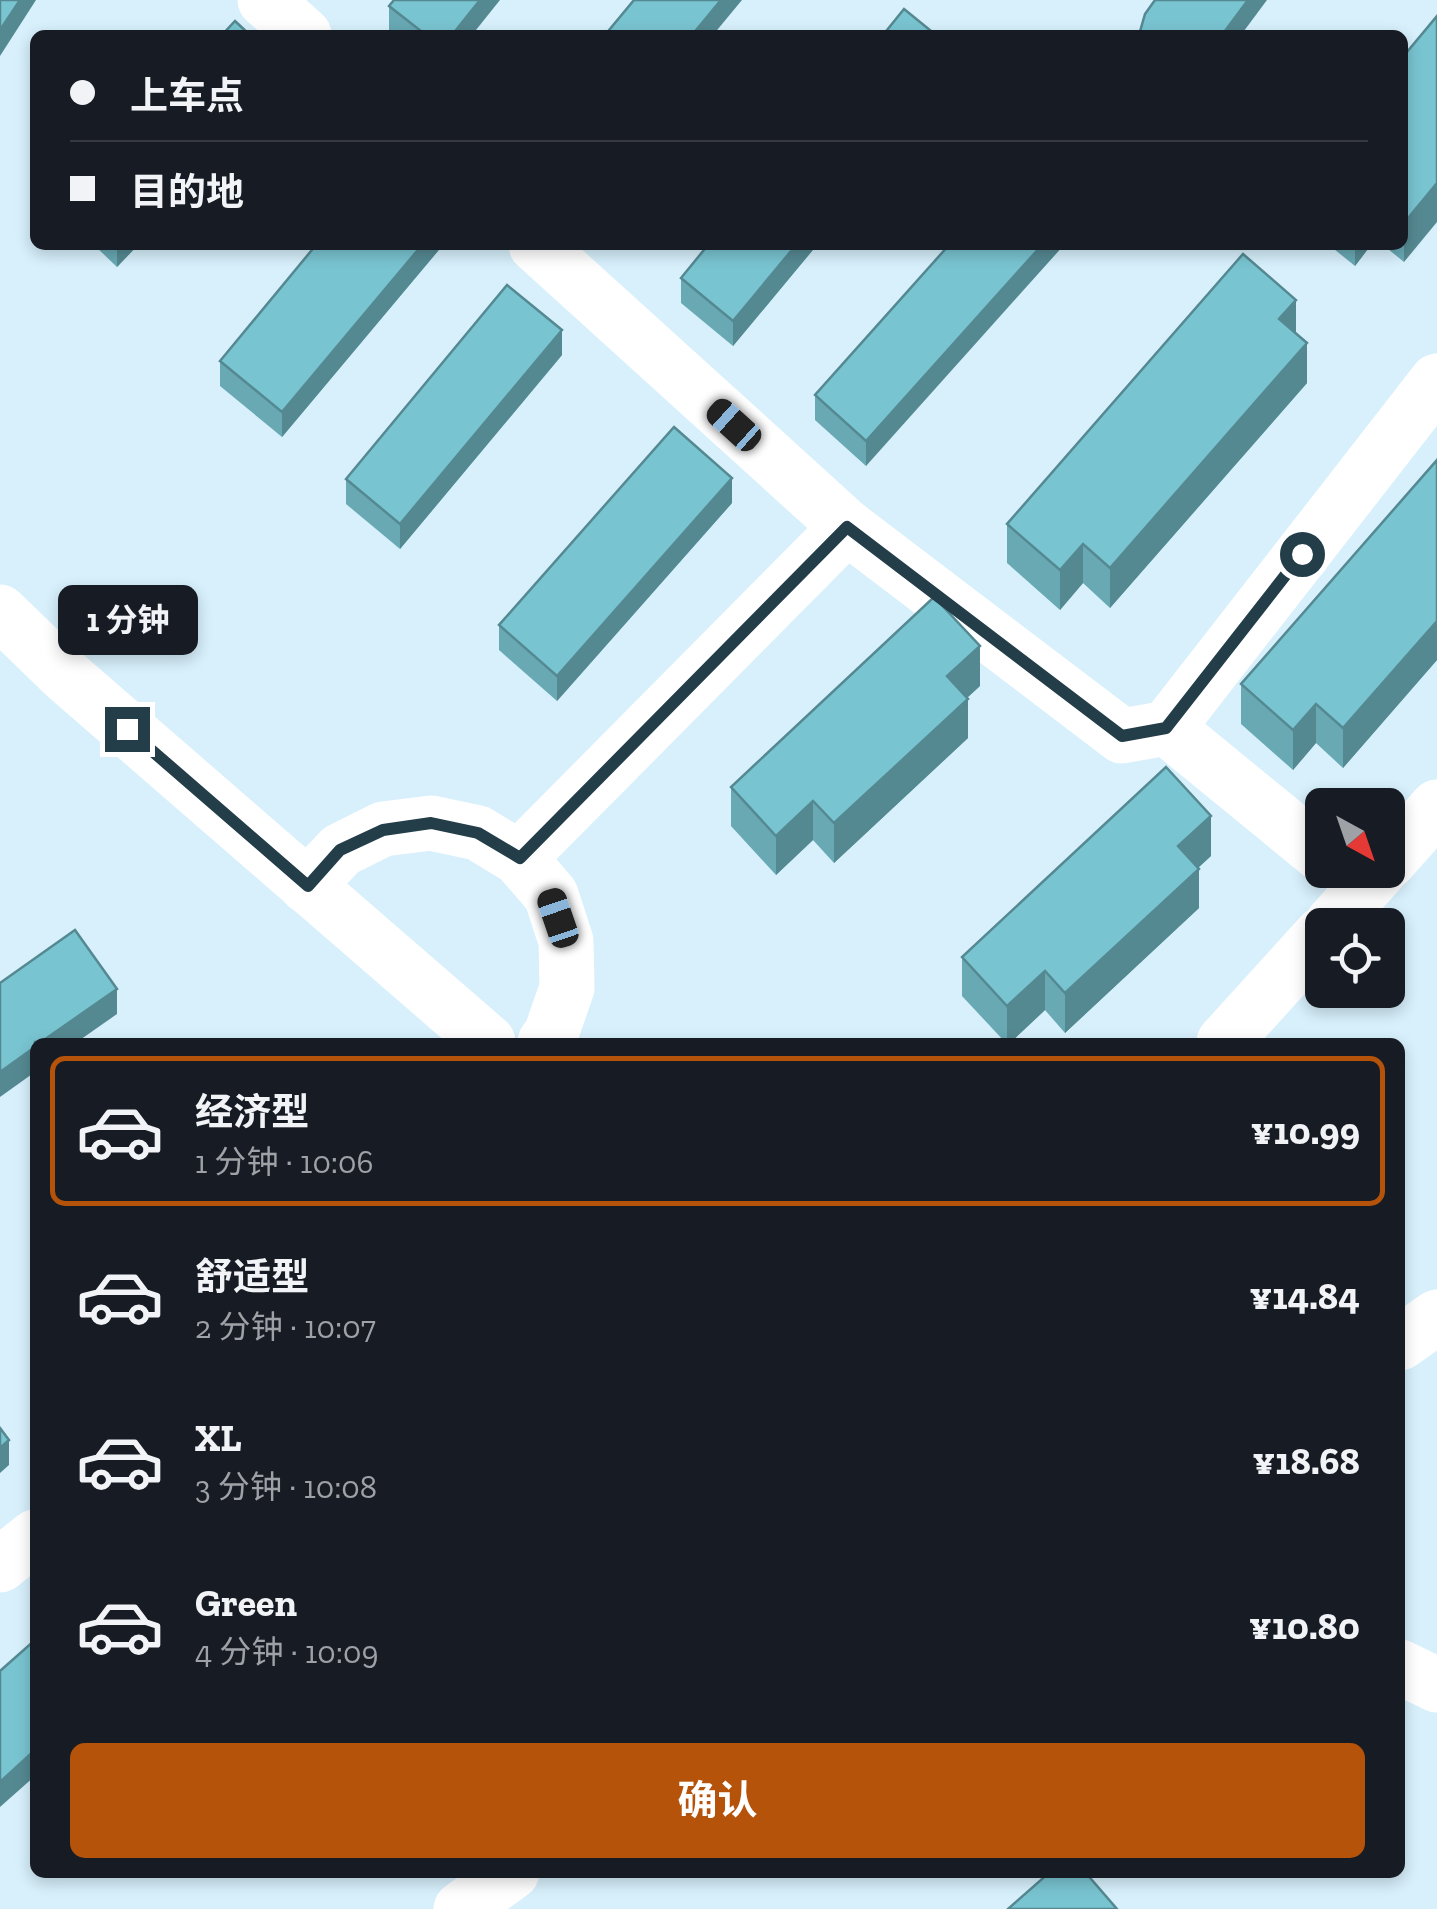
<!DOCTYPE html>
<html lang="zh">
<head>
<meta charset="utf-8">
<style>
  :root { --surface:#171b24; --page:#242831; --text:#f1f3f6; --muted:#9ea1a6; --line:#363941; --accent:#b45309 }
  body { margin:0; font-family:"Zilla Slab","Noto Sans SC",serif; background:var(--page); color:var(--text); height:100vh; display:flex; flex-direction:column; font-size:38px; white-space:nowrap }
  * { box-sizing:border-box; margin:0 }
  p { font-size:32px; color:var(--muted) }
  .icon { flex:none; width:55px; height:55px; fill:none; stroke:currentColor; stroke-width:2; stroke-linecap:round; stroke-linejoin:round }
  .map { position:relative; flex:1; overflow:hidden }
  .sheet { position:absolute; left:30px; top:1038px; width:1375px; height:840px; display:flex; flex-direction:column; background:var(--surface); border-radius:15px; box-shadow:0 5px 15px #0003 }
  .sheet>* { flex:none }
  .banner { position:absolute; left:30px; top:30px; width:1378px; height:220px; border-radius:15px; box-shadow:0 5px 15px #0003; display:grid; align-content:center; height:220px; padding:0 40px; background:var(--surface) }
  .needle { width:65px; rotate:140deg }
  .buttons { position:absolute; left:1305px; top:788px; display:grid; gap:20px }
  .buttons a { display:grid; place-items:center; width:100px; height:100px; border-radius:15px; background:var(--surface); box-shadow:0 5px 15px #0003; font-size:50px }
  .end { position:absolute; width:45px; height:45px; margin:-22px; border:12px solid #233d49; background:#fff; box-shadow:0 0 0 5px #fff }
  .from { border-radius:50% }
  .bubble { position:absolute; height:70px; border-radius:15px; background:var(--surface); box-shadow:0 5px 15px #0003; font-size:32px; font-weight:700; line-height:70px; text-align:center }
  .car { position:absolute; width:30px; height:60px; margin:-30px -15px; border-radius:12px; box-shadow:0 0 8px 2px #0007; background:linear-gradient(#222 24%,#8ab4d8 0 40%,#222 0 76%,#8ab4d8 0 86%,#222 0) }
  .banner b { display:flex; align-items:center; gap:35px; height:95px; font-size:38px }
  .banner b+b { border-top:2px solid var(--line) }
  .banner i { width:25px; height:25px; background:var(--text) }
  ul { padding:18px 0 0; list-style:none }
  li { display:flex; align-items:center; gap:30px; height:150px; margin:0 20px 15px; padding:0 20px; border:5px solid transparent; border-radius:15px }
  li div { flex:1 }
  li b { display:block; font-size:38px }
  li em { font-style:normal; font-weight:700 }
  li.active { border-color:var(--accent) }
  li>.icon { width:90px; height:90px; stroke-width:1.5 }
  .primary-button { display:flex; gap:20px; margin-top:auto; padding:20px 40px }
  .primary-button a { flex:1; height:115px; border-radius:15px; background:var(--accent); color:#fff; font-size:40px; font-weight:700; line-height:115px; text-align:center }
  .map>svg:first-child { display:block }
  .lines { fill:none; stroke-linecap:round; stroke-linejoin:round }
  .street { stroke:#fff; stroke-width:55 }
  .secondary { stroke:#fff; stroke-width:55 }
  .wall { fill:#68a9b4 }
  .shaded-wall { fill:#558992 }
  .building { fill:#79c4d1; stroke:#558992; stroke-width:2.5 }
  .route { stroke:#233d49; stroke-width:12 }
</style>
</head>
<body>
<div class="map">
<svg width="1437" height="1909" viewBox="0 0 1437 1909">
  <rect width="100%" height="100%" fill="#d7f0fc"/>
  <g class="lines">
    <g class="street">
      <polyline points="265,0 304,35"/>
      <polyline points="536,245 847,527 1122,736 1167,728 1437,381"/>
      <polyline points="1167,728 1322,855"/>
      <polyline points="519,858 847,527"/>
      <polyline points="1388,862 1437,807"/>
      <polyline points="307,886 341,850 383,829 431,823 478,833 519,858 551,895 566,941 567,988 551,1034 545,1042"/>
      <polyline points="1331,925 1380,870"/>
      <polyline points="1224,1042 1322,934"/>
      <polyline points="0,1565 35,1537"/>
    </g>
    <g class="secondary">
      <polyline points="0,612 66,676 488,1042"/>
      <polyline points="1400,1343 1437,1317"/>
      <polyline points="1400,1667 1437,1685"/>
      <polyline points="461,1909 512,1872"/>
    </g>
  </g>
  <g class="wall">
    <polygon points="389,6 472,35 394,35 389,31"/>
    <polygon points="1437,16 1404,262 1383,245 1402,245 1402,58"/>
    <polygon points="94,245 138,245 117,267"/>
    <polygon points="316,245 443,245 282,437 220,386 220,361"/>
    <polygon points="817,245 733,346 681,303 681,278"/>
    <polygon points="949,245 866,466 815,420 815,395"/>
    <polygon points="1329,245 1371,245 1355,266"/>
    <polygon points="1296,334 1307,383 1110,608 1083,583 1060,610 1007,563 1007,524"/>
    <polygon points="562,355 400,549 346,504 346,479"/>
    <polygon points="1437,460 1437,660 1343,768 1316,743 1293,770 1241,724 1241,684"/>
    <polygon points="732,503 557,701 499,650 499,625"/>
    <polygon points="980,686 967,698 968,738 834,863 813,840 776,875 731,826 731,787"/>
    <polygon points="1211,856 1198,868 1199,908 1065,1033 1045,1010 1011,1042 1005,1042 962,996 962,957"/>
  </g>
  <g class="shaded-wall">
    <polygon points="20,0 36,0 0,56 0,30"/>
    <polygon points="480,0 500,0 472,35 452,35"/>
    <polygon points="721,0 742,0 713,35 692,35"/>
    <polygon points="1248,0 1267,0 1241,35 1222,35"/>
    <polygon points="1437,183 1437,222 1404,262 1404,223"/>
    <polygon points="117,245 138,245 117,267"/>
    <polygon points="422,245 443,245 282,437 282,412"/>
    <polygon points="796,245 817,245 733,346 733,321"/>
    <polygon points="1042,245 1064,245 866,466 866,441"/>
    <polygon points="1355,245 1371,245 1355,266"/>
    <polygon points="1296,300 1296,340 1279,319"/>
    <polygon points="562,330 562,355 400,549 400,524"/>
    <polygon points="1307,343 1307,383 1110,608 1110,568"/>
    <polygon points="732,478 732,503 557,701 557,676"/>
    <polygon points="1083,544 1083,583 1060,610 1060,570"/>
    <polygon points="1437,621 1437,660 1343,768 1343,728"/>
    <polygon points="980,646 980,686 947,716 947,676"/>
    <polygon points="968,699 968,738 834,863 834,823"/>
    <polygon points="1316,704 1316,743 1293,770 1293,730"/>
    <polygon points="813,801 813,840 776,875 776,836"/>
    <polygon points="1211,816 1211,856 1178,886 1178,846"/>
    <polygon points="1199,869 1199,908 1065,1033 1065,993"/>
    <polygon points="1045,971 1045,1010 1011,1042 1007,1042 1007,1006"/>
    <polygon points="117,989 117,1014 77,1042 41,1042"/>
    <polygon points="35,1047 35,1072 0,1097 0,1072"/>
    <polygon points="9,1440 9,1465 0,1473 0,1448"/>
    <polygon points="35,1750 35,1776 0,1807 0,1782"/>
  </g>
  <g class="building">
    <polygon points="0,0 20,0 0,30"/>
    <polygon points="394,0 480,0 452,35 426,35 389,6"/>
    <polygon points="634,0 721,0 692,35 605,35"/>
    <polygon points="1155,0 1248,0 1222,35 1139,35 1145,14"/>
    <polygon points="904,9 936,35 883,35"/>
    <polygon points="1437,16 1437,183 1404,223 1402,221 1402,58"/>
    <polygon points="235,21 250,35 222,35"/>
    <polygon points="316,245 422,245 282,412 220,361"/>
    <polygon points="708,245 796,245 733,321 681,278"/>
    <polygon points="949,245 1042,245 866,441 815,395"/>
    <polygon points="1243,254 1296,300 1279,319 1307,343 1110,568 1083,544 1060,570 1007,524"/>
    <polygon points="507,285 562,330 400,524 346,479"/>
    <polygon points="674,427 732,478 557,676 499,625"/>
    <polygon points="1437,460 1437,621 1343,728 1316,704 1293,730 1241,684"/>
    <polygon points="934,597 980,646 947,676 968,699 834,823 813,801 776,836 731,787"/>
    <polygon points="1166,767 1211,816 1178,846 1199,869 1065,993 1045,971 1007,1006 962,957"/>
    <polygon points="75,930 117,989 41,1042 35,1042 35,1047 0,1072 0,983"/>
    <polygon points="0,1428 9,1440 0,1448"/>
    <polygon points="35,1640 35,1750 0,1782 0,1671"/>
    <polygon points="1050,1872 1085,1872 1117,1909 1008,1909"/>
  </g>
  <g class="lines">
    <polyline class="route" points="127,729 308,886 340,850 383,830 431,823 478,833 520,858 847,527 1122,736 1166,728 1302,554"/>
  </g>
</svg>
<div class="buttons">
<a><svg class="needle" viewBox="-14 -14 28 28"><path d="M0-13l5 13h-10z" fill="#e53935"/><path d="M0 13l5-13h-10z" fill="#9ea1a6"/></svg></a>
<a><svg class="icon" aria-label="locate" viewBox="0 0 24 24"><circle cx="12" cy="12" r="6"/><path d="M12 2v4M12 18v4M2 12h4M18 12h4"/></svg></a>
</div>
<i class="end from" style="left:1302px;top:554px"></i>
<i class="end" style="left:127px;top:729px"></i>
<div class="bubble" style="left:58px;top:585px;width:140px">1 分钟</div>
<i class="car" style="left:734px;top:425px;rotate:312deg"></i>
<i class="car" style="left:558px;top:918px;rotate:341deg"></i>
<div class="banner">
<b><i class="from"></i>上车点</b>
<b><i></i>目的地</b>
</div>
<section class="sheet">
<ul>
<li class="active"><svg class="icon" aria-label="car" viewBox="0 0 24 24"><path d="M5 17H2v-5l4-1 3-4h7l3 4 3 1v5h-3M9 17h6M6 11h13"/><circle cx="7" cy="17" r="2"/><circle cx="17" cy="17" r="2"/></svg><div><b>经济型</b><p>1 分钟 · 10:06</p></div><em>¥10.99</em></li>
<li><svg class="icon" aria-label="car" viewBox="0 0 24 24"><path d="M5 17H2v-5l4-1 3-4h7l3 4 3 1v5h-3M9 17h6M6 11h13"/><circle cx="7" cy="17" r="2"/><circle cx="17" cy="17" r="2"/></svg><div><b>舒适型</b><p>2 分钟 · 10:07</p></div><em>¥14.84</em></li>
<li><svg class="icon" aria-label="car" viewBox="0 0 24 24"><path d="M5 17H2v-5l4-1 3-4h7l3 4 3 1v5h-3M9 17h6M6 11h13"/><circle cx="7" cy="17" r="2"/><circle cx="17" cy="17" r="2"/></svg><div><b>XL</b><p>3 分钟 · 10:08</p></div><em>¥18.68</em></li>
<li><svg class="icon" aria-label="car" viewBox="0 0 24 24"><path d="M5 17H2v-5l4-1 3-4h7l3 4 3 1v5h-3M9 17h6M6 11h13"/><circle cx="7" cy="17" r="2"/><circle cx="17" cy="17" r="2"/></svg><div><b>Green</b><p>4 分钟 · 10:09</p></div><em>¥10.80</em></li>
</ul>
<div class="primary-button"><a>确认</a></div>
</section>
</div>
</body>
</html>
